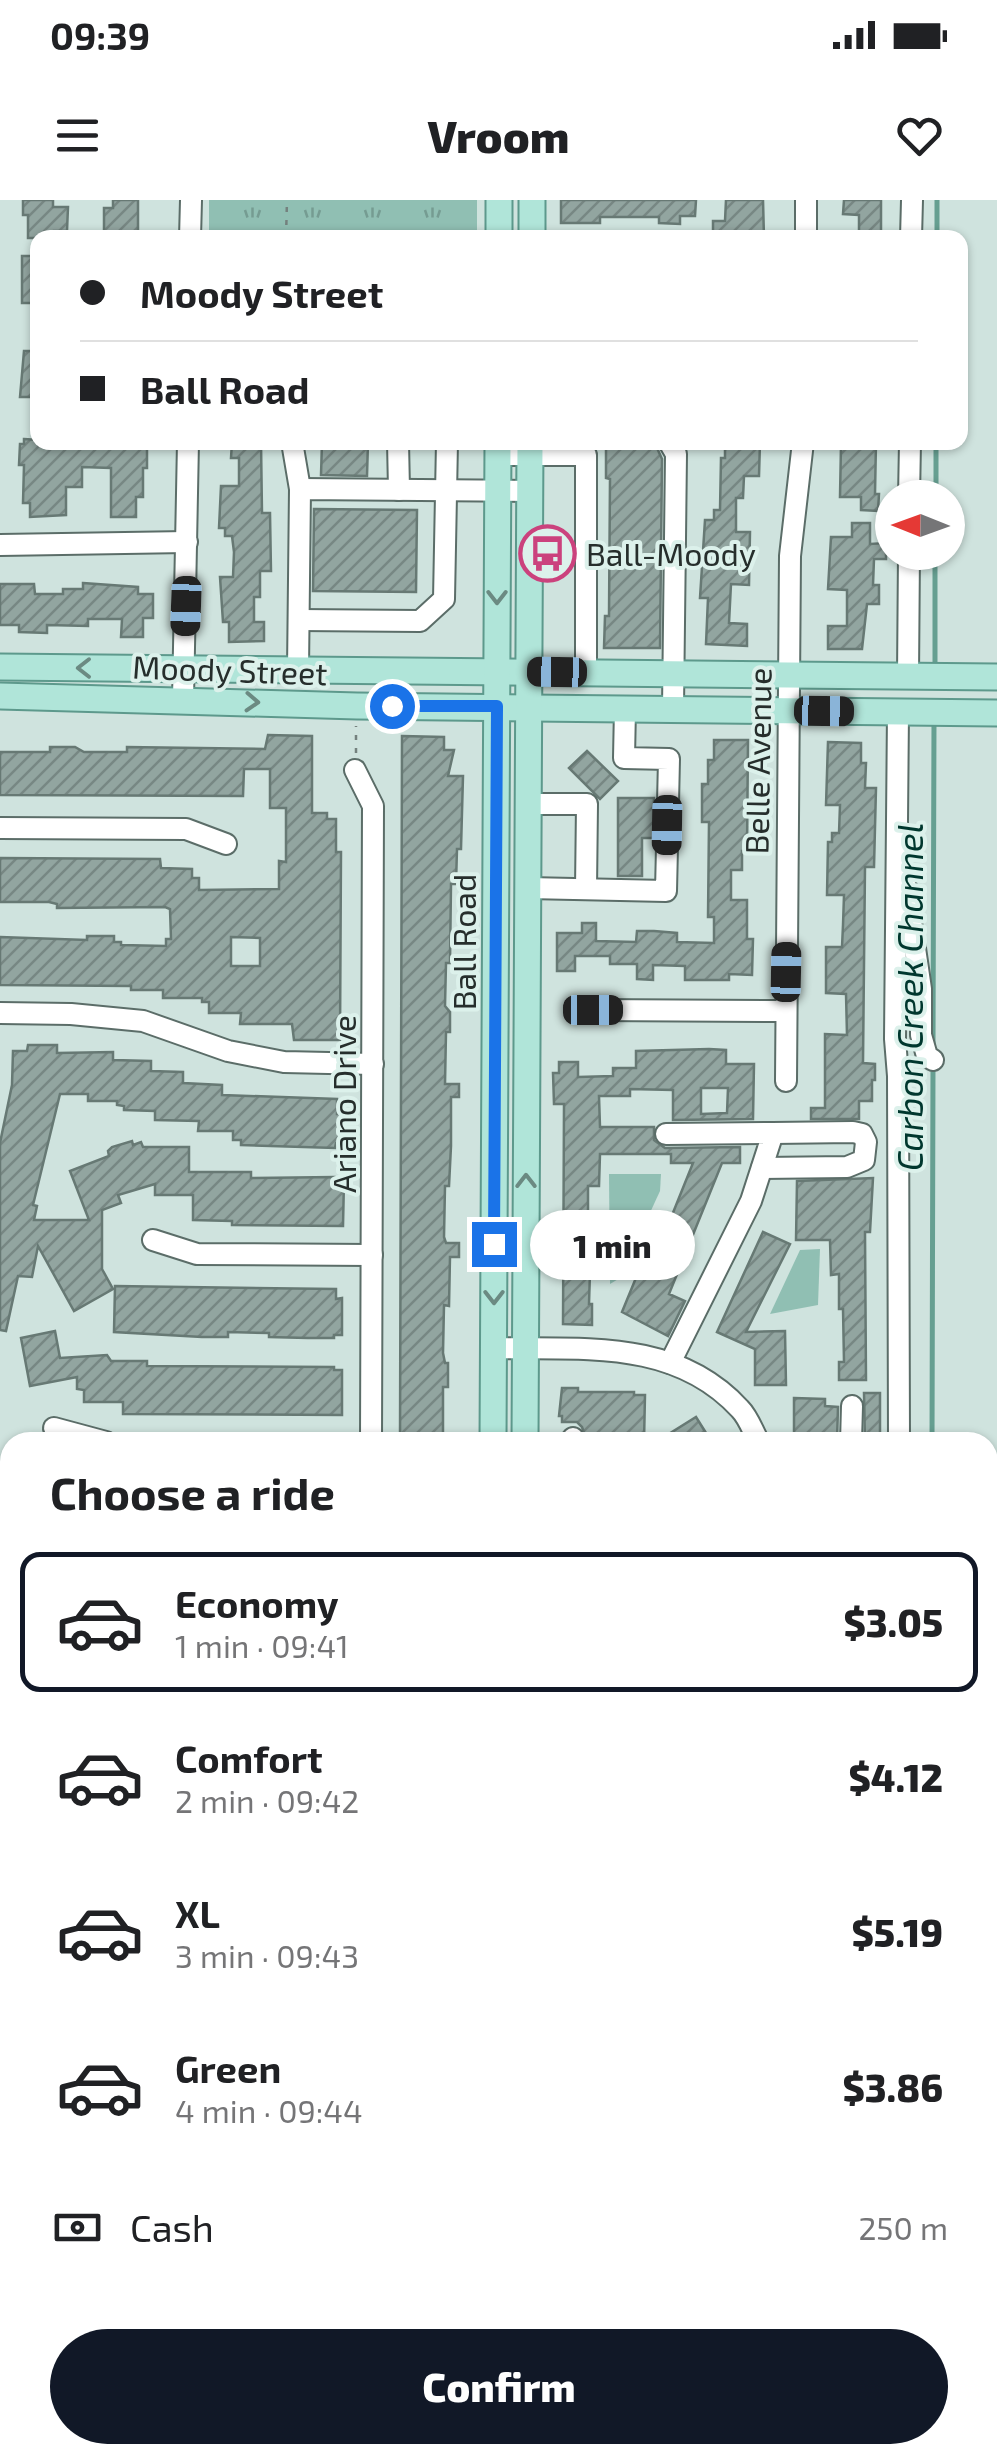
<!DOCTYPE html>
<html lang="en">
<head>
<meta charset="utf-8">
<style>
  :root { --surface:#fff; --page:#f6f6f6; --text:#202124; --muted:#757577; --line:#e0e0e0; --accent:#111827 }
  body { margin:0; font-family:"Exo 2",sans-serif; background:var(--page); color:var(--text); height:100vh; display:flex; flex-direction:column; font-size:38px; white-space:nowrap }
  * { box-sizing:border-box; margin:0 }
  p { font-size:32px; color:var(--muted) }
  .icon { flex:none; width:55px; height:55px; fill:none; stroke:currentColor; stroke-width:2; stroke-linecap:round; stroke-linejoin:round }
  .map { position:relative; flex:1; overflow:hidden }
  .side { position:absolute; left:0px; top:1232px; width:998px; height:1032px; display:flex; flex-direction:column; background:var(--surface); border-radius:30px 30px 0 0; box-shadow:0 2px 8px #0004 }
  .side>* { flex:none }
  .guide { position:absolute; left:30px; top:30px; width:938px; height:220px; border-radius:20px; box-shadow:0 2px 8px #0004; display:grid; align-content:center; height:220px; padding:0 50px; background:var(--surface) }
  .needle { width:65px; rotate:271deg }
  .fabs { position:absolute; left:875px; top:280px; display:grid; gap:20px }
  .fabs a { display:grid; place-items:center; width:90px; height:90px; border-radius:50%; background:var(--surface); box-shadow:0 2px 8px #0004; font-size:50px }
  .end { position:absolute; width:45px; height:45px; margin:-22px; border:12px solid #1a73e8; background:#fff; box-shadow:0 0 0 5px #fff }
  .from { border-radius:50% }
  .bubble { position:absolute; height:70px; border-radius:35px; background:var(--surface); box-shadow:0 2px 8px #0004; font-size:32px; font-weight:800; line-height:70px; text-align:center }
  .car { position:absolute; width:30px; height:60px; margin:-30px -15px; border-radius:12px; box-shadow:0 0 8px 2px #0007; background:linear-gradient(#222 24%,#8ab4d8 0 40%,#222 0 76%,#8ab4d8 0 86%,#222 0) }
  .guide b { display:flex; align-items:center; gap:35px; height:95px; font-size:38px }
  .guide b+b { border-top:2px solid var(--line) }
  .guide i { width:25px; height:25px; background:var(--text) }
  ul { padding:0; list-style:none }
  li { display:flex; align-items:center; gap:30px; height:140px; margin:0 20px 15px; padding:0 30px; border:5px solid transparent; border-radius:20px }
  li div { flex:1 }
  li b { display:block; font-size:38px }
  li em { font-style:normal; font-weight:800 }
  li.selected { border-color:var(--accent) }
  li>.icon { width:90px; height:90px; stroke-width:1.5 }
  h2 { padding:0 50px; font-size:45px; line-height:120px }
  .pay { display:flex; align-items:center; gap:25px; height:110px; padding:0 50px; font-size:38px }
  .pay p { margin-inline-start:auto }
  .primary-button { display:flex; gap:20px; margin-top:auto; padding:20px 50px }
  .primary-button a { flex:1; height:115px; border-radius:60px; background:var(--accent); color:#fff; font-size:40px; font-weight:800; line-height:115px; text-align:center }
  .status { display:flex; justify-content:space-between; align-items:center; height:70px; padding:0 50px; background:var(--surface); direction:ltr }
  .status svg { height:28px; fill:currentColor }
  header { display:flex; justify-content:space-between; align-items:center; height:130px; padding:0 50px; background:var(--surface); font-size:45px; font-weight:800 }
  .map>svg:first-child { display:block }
  .grass { fill:#90bfb3 }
  .park { fill:url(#park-tufts) }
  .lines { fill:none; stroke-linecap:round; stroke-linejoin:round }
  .stream { stroke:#669f91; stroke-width:5 }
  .building { fill:url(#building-hatch); stroke:#677974; stroke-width:2.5; fill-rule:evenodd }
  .minor-casing { stroke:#5b6d68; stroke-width:24 }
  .major-casing { stroke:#5d998c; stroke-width:29 }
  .path { stroke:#74817e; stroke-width:2.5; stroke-dasharray:5 8; stroke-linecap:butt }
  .minor { stroke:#fff; stroke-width:20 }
  .major { stroke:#b0e5d9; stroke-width:25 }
  .oneway { stroke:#6b8a82 }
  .route { stroke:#1a73e8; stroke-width:12 }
  .labels { text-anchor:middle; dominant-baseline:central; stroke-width:8; stroke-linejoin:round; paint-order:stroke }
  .poi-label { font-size:32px; fill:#262e2c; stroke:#dcf1eb; text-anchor:start }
  .street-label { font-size:32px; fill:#262e2c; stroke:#dcf1eb }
  .water-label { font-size:35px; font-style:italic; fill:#00372e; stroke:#dcf1eb }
</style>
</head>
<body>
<div class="status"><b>09:39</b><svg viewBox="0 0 49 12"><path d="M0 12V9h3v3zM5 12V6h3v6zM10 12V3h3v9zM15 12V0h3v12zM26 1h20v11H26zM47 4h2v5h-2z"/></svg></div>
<header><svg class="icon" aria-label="menu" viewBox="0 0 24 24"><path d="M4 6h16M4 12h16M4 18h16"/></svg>Vroom<svg class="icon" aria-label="heart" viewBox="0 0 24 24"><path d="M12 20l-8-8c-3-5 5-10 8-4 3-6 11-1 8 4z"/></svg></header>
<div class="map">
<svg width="997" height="2264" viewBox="0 0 997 2264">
  <defs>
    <pattern id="park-tufts" width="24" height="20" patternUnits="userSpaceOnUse" patternTransform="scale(2.5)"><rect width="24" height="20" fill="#90bfb3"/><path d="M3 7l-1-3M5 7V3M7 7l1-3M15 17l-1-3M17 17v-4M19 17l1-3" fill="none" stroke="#759c92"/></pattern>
    <pattern id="building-hatch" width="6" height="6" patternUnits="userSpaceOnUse" patternTransform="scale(2.5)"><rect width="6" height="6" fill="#92a5a0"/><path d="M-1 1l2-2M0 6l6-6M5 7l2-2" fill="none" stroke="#778783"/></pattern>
  </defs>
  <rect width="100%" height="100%" fill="#cfe3de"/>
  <g class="grass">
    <polygon points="609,974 661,974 660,991 620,1078 610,1084"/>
    <polygon points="820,1049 818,1105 770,1114 800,1050"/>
  </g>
  <g class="park">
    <rect x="209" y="0" width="268" height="37"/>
    <polygon points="153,2255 470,2255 470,2264 149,2264"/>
  </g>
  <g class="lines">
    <g class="stream">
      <polyline points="937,38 937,0"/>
      <polyline points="936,298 936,242"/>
      <polyline points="935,469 935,352"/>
      <polyline points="933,844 934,520"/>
      <polyline points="932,1242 933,865"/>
      <polyline points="930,2264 930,2255"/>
    </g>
  </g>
  <g class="building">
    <polygon points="23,0 53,0 53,7 68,7 67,31 54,31 54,38 28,38 28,15 23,15"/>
    <polygon points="113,0 138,0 138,32 104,32 104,8 113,8"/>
    <polygon points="561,0 696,0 695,16 680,16 680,24 659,23 659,17 600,17 600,23 561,23"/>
    <polygon points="726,0 763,0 764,38 713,38 713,21 725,21"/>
    <polygon points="844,0 881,0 881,36 859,36 859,15 843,14"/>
    <rect x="22" y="56" width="16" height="47"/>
    <polygon points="24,151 38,151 38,197 20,197"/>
    <polygon points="24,239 38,240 38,242 131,242 131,247 147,248 147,268 143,268 143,297 136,297 136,317 111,317 111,268 82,267 82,287 66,287 66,315 30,317 30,303 23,303 24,265 19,265 20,244 24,244"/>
    <polygon points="232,242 261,242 262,313 270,313 271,371 260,371 260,397 254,397 254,422 264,422 264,441 229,442 229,422 223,422 220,377 233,377 234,352 232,336 225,336 225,328 219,328 221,286 239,286 239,258 231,258"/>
    <polygon points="322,242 368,242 367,276 321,275"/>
    <polygon points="725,242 760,242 759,276 744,276 743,298 736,298 736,332 750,332 749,385 731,384 729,423 747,424 747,446 706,444 708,398 700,398 705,320 714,320 714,310 720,310 721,258 725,258"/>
    <polygon points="862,242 876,242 875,294 879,294 878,311 861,310 861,297 840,297 841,245 862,245"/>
    <polygon points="606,247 657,248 662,259 660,448 604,448 605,416 609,416 610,279 606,278"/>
    <polygon points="314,309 417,310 416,392 313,391"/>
    <polygon points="852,323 870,323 870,344 886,343 886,359 874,359 873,385 879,385 879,404 867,404 862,449 828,449 828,426 847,426 847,390 828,389 831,337 852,337"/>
    <polygon points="83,383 138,387 138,394 153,394 153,418 143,418 143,437 121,437 122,419 88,419 88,426 47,425 47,433 19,432 19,425 0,425 0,384 34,384 35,394 63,394 63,389 83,389"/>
    <path d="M268,535L312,536V613H327V619H336V652H341L340,840H294L292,824H240L241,813H209V802H202V798H163V790H131V786L0,785V737L87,740V736H114V742H121V745L166,746V739H171L170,709L165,707L57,708V704L49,702H0V658L160,659L161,668L192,669V678H199V690L279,689V661L286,662V608H270V569H244L243,596L0,595V552H50V547H75L84,552H127V547L265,549ZM231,737L260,738V766H231Z"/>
    <polygon points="402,536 444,537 444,550 454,550 448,576 463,576 461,649 457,649 456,684 451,684 450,763 446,763 445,806 450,812 450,832 446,832 445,884 459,884 459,897 451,897 451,946 449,986 445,986 444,1037 446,1043 459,1043 459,1057 450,1057 449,1106 444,1105 443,1153 445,1163 448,1163 448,1187 443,1187 443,1242 400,1242"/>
    <polygon points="714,540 748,540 747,651 742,651 742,670 731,670 731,700 747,700 747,739 753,739 752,775 729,774 729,780 685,780 685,766 653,765 653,780 637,779 637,764 610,764 610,756 575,756 575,771 557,771 557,733 582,733 582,723 596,723 596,741 636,742 637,731 654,731 677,733 677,742 714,743 714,717 708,717 709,622 702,622 702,584 708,584 708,560 714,560"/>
    <polygon points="828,542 861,543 861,563 866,563 865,588 876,588 874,667 865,667 863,863 875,864 875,880 872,880 872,901 859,901 859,919 811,919 811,908 825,908 825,834 847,835 846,794 826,793 826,747 842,747 843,725 844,695 827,695 828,642 832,642 832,633 839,633 840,605 826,605"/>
    <polygon points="587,551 618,581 600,599 569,568"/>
    <polygon points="618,598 654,598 653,638 642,638 642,676 618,676"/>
    <polygon points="28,845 57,845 57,853 113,852 113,860 151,861 151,871 183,872 183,883 222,885 222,895 337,899 337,914 344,914 344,943 336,943 335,948 241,945 241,940 233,940 233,931 198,931 199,921 155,920 155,911 124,910 124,906 117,905 117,901 88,901 88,894 60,894 33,1005 37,1006 34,1020 89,1020 70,971 109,956 108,951 112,947 132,941 133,945 141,942 143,947 189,947 189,972 251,972 251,978 335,977 344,980 343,1026 232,1025 232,1021 193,1020 193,995 155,995 155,984 118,995 121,1003 102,1010 102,1069 113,1089 74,1111 38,1046 32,1077 18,1076 6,1131 0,1130 0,943 12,885 13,851 27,851"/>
    <path d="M709,849L726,850V864H754L753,919L673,920V890L630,889V896H599L600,927H654V940L665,948L740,947V963H722L669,1094L685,1101L668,1136L622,1112L647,1051L656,1055L693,963H671V954H600L599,986H588V1019H599V1040H591L589,1104H592V1125L563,1124L564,904H554L553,873H559V862H578V877L613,876V868H636V851ZM701,888H728L727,913L701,914Z"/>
    <polygon points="873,978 870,1032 865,1032 866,1180 839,1180 839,1162 844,1162 843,1109 839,1109 839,1074 831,1075 830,1040 796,1040 797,981"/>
    <polygon points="763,1032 790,1044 746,1132 785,1131 786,1185 755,1185 755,1149 717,1132"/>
    <polygon points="115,1086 336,1089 336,1099 342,1098 342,1135 334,1135 334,1138 308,1138 269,1137 269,1133 228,1132 228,1137 202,1137 114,1132"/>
    <polygon points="55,1131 60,1158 107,1155 111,1161 147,1161 147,1166 334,1167 334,1170 342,1170 342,1215 123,1214 123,1202 84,1202 84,1190 77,1189 77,1177 30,1186 21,1138"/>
    <polygon points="562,1188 578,1188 578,1192 634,1192 634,1195 645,1195 644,1242 587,1242 582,1227 577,1222 562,1222 562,1216 559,1216"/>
    <polygon points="864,1193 880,1193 880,1242 865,1242"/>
    <polygon points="794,1198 825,1199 825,1206 838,1207 837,1241 794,1242"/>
    <polygon points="696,1217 706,1233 700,1237 704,1242 656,1242"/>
  </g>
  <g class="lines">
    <defs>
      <g id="minor">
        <polyline points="190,38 191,0"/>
        <polyline points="806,38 806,0"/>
        <polyline points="911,38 912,0"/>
        <polyline points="292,242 300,289"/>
        <polyline points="398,242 399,290"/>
        <polyline points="669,242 676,254 673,508"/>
        <polyline points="498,255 586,255 586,473"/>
        <polyline points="909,298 910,242"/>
        <polyline points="0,345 187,342"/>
        <polyline points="299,420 420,421 444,399 447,242"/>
        <polyline points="298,470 300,289 530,291"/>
        <polyline points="908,476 909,352"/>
        <polyline points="183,499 188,242"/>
        <polyline points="898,512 895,839 898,876 899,1242"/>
        <polyline points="355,570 373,606 371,1242"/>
        <polyline points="528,604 587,604 586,689"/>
        <polyline points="0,628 186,629 226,644"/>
        <polyline points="906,687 921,789 921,835 927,856 933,860"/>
        <polyline points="528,688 666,691 669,559 624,558 625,508"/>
        <polyline points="593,810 785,811"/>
        <polyline points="0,813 71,814 143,821 228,851 284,862 373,864"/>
        <polyline points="786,881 790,356 803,242"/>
        <polyline points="666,934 773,933 751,1001 670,1163"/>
        <polyline points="762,968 847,967 864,960 866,942 862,934 853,932 773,933"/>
        <polyline points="153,1040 197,1054 372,1055"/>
        <path d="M494,1148C582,1150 675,1138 740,1209C749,1218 753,1232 759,1242"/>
        <polyline points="54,1228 106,1242"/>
        <polyline points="573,1242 573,1238"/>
        <polyline points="851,1242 852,1206"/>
        <polyline points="0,1440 10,1432"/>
        <polyline points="0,1777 10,1787"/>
        <polyline points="0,1997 10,1997"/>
        <polyline points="0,2186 10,2186"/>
        <polyline points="126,2264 129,2255"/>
        <polyline points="713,2264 714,2255"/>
        <polyline points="893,2264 893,2255"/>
      </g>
      <g id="major">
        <polyline points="499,38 499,0"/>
        <polyline points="532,38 532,0"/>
        <polyline points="0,467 997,477"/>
        <polyline points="0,496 357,506 997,513"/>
        <polyline points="493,1242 498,242"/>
        <polyline points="525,1242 530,242"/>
        <polyline points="486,2264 486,2255"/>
        <polyline points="519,2264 519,2255"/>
      </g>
    </defs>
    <use href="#minor" class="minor-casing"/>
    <use href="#major" class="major-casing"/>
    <g class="path">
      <polyline points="286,38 287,0"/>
      <polyline points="356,553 356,526"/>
      <polyline points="172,2255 192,2264"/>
      <polyline points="455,2255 457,2264"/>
      <polyline points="217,2264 219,2255"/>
    </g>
    <use href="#minor" class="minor"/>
    <use href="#major" class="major"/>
  </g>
  <defs><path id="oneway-chevron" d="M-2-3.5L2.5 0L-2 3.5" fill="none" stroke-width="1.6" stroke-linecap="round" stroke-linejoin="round" transform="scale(2.5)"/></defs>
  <g class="oneway">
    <use href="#oneway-chevron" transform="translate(497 397) rotate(90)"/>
    <use href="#oneway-chevron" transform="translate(84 468) rotate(-180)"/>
    <use href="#oneway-chevron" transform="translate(252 502) rotate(3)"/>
    <use href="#oneway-chevron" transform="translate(526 981) rotate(-90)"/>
    <use href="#oneway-chevron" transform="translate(494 1097) rotate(90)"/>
  </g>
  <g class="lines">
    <polyline class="route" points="392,506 497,506 494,1044"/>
  </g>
  <defs>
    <symbol id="bus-ring" viewBox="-11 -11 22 22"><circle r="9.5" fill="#dcf1eb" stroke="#cb427d" stroke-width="1.5"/><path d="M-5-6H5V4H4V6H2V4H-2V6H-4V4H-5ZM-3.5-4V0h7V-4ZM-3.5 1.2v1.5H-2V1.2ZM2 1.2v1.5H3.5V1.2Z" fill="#cb427d"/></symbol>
  </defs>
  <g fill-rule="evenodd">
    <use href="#bus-ring" x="516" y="322" width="63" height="63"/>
  </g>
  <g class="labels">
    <g class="poi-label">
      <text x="586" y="353">Ball-Moody</text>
    </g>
    <g class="street-label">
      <text transform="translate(230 469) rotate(2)">Moody Street</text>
      <text transform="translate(757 561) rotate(-89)">Belle Avenue</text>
      <text transform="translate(463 742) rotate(-90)">Ball Road</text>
      <text transform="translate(343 904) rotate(-90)">Ariano Drive</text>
    </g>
    <g class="water-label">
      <text transform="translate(909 797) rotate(-90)">Carbon Creek Channel</text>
    </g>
  </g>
</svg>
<div class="fabs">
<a><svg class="needle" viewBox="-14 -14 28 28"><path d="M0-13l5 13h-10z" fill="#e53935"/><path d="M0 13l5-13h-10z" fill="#757577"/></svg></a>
</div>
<i class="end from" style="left:392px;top:506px"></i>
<i class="end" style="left:494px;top:1044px"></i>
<div class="bubble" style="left:530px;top:1010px;width:165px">1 min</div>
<i class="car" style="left:186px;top:406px;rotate:182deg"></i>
<i class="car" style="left:557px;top:472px;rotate:271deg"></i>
<i class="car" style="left:824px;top:511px;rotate:91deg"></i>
<i class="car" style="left:667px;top:625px;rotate:181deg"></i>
<i class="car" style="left:786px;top:772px;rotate:1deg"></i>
<i class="car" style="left:593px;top:810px;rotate:90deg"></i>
<div class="guide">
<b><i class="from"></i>Moody Street</b>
<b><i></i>Ball Road</b>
</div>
<section class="side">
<h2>Choose a ride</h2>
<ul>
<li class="selected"><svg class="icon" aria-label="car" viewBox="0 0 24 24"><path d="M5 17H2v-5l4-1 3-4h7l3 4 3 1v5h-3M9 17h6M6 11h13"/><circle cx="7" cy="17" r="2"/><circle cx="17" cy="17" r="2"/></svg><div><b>Economy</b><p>1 min · 09:41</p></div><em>$3.05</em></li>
<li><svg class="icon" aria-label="car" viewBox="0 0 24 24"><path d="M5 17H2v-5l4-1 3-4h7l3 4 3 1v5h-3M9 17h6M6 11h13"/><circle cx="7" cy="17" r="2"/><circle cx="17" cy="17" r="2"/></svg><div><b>Comfort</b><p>2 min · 09:42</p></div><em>$4.12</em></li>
<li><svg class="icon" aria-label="car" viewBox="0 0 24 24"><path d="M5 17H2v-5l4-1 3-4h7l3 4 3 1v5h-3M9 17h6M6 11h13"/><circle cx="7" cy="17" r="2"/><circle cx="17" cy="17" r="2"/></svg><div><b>XL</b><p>3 min · 09:43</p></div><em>$5.19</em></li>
<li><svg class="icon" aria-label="car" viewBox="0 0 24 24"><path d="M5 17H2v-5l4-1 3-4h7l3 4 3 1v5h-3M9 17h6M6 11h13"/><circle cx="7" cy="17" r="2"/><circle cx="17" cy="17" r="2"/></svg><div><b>Green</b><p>4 min · 09:44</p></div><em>$3.86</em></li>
</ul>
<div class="pay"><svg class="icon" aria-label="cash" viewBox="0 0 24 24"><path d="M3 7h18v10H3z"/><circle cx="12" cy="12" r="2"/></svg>Cash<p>250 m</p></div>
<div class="primary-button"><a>Confirm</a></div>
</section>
</div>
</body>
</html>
